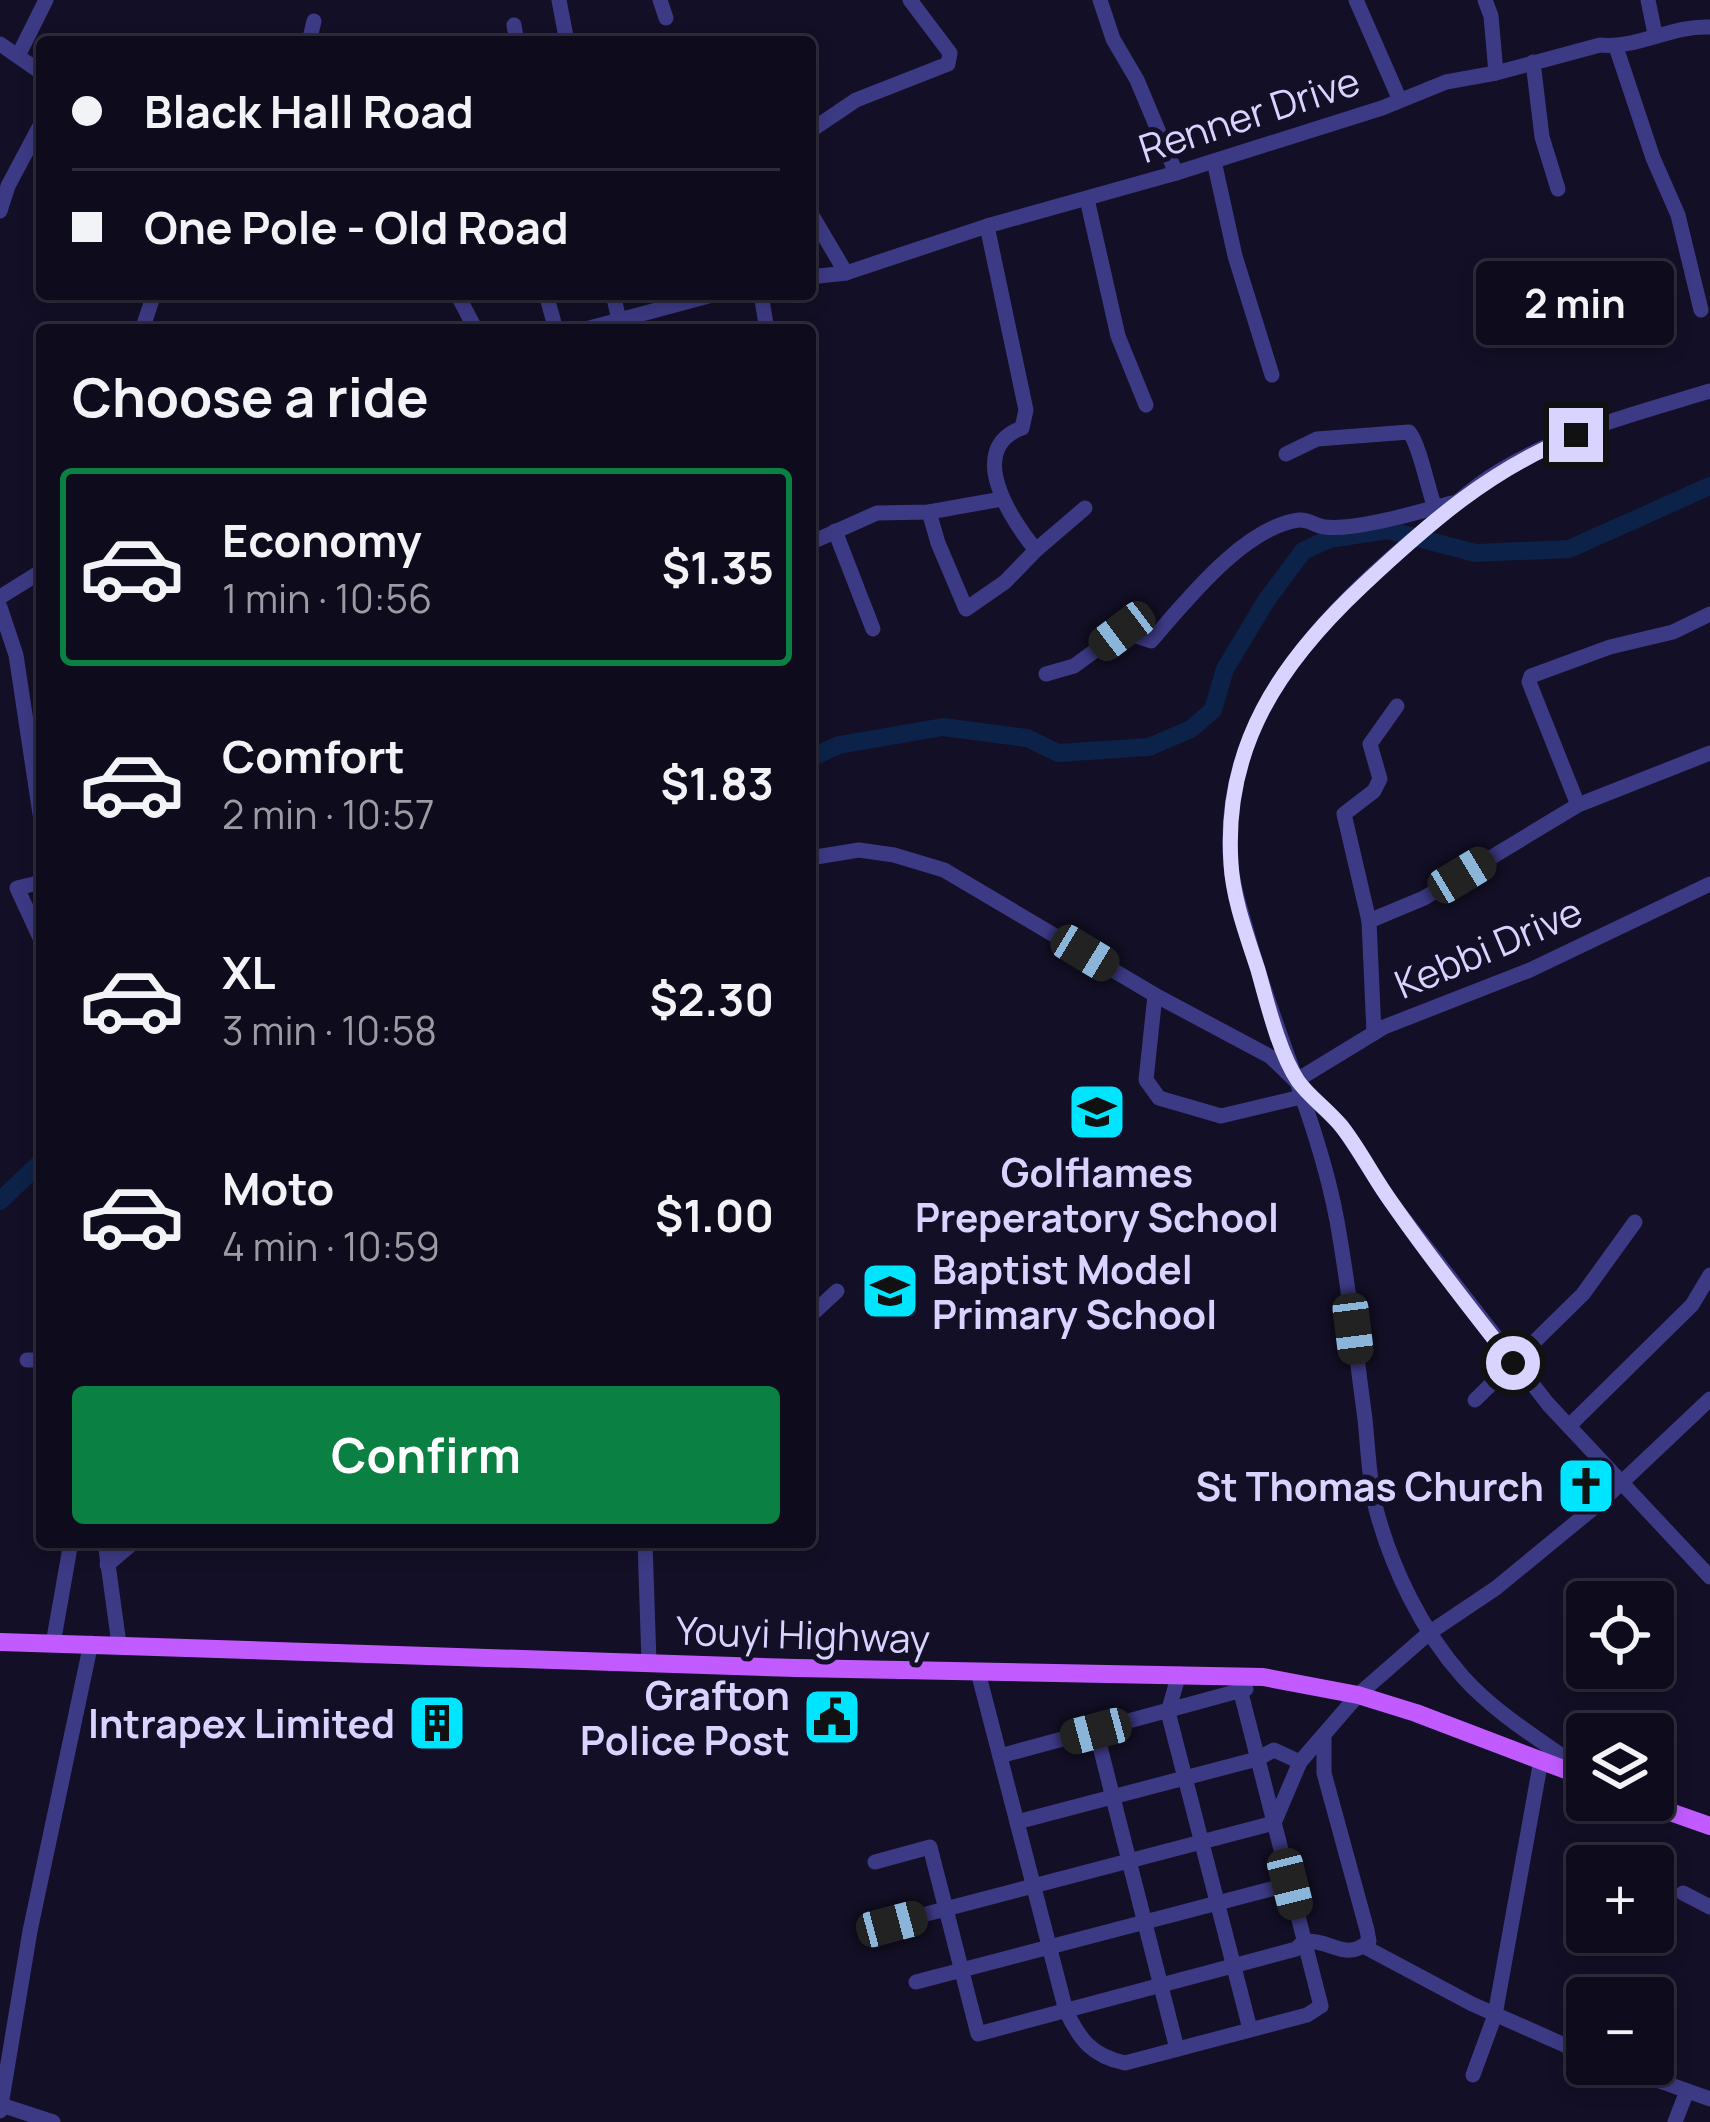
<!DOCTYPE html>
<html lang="en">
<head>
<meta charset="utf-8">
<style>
  :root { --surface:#0e0b1c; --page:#1c1929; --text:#f1f3f6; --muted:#9b9ba3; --line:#2e2b3b; --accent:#0b8043 }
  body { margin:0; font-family:Manrope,sans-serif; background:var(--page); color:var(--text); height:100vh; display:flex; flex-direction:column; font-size:45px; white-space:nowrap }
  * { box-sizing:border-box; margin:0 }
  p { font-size:39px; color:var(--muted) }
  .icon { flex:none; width:66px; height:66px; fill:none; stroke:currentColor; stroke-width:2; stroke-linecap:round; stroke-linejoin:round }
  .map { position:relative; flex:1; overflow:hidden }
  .panel { position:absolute; left:36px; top:324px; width:780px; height:1224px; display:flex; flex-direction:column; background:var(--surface); border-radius:12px; box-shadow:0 6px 18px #0003,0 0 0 3px var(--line) }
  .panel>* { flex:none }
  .top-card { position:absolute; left:36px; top:36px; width:780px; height:264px; border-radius:12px; box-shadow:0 6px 18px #0003,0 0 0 3px var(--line); display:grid; align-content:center; height:264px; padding:0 36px; background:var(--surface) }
  .tools { position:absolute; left:1566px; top:1581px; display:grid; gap:24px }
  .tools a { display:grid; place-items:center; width:108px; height:108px; border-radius:12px; background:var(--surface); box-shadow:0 6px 18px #0003,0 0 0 3px var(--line); font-size:60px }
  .end { position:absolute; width:54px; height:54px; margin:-27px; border:15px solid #d9d4ff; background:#111; box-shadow:0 0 0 6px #111 }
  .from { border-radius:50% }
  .bubble { position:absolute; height:84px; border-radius:12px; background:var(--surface); box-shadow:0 6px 18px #0003,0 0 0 3px var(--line); font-size:39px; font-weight:700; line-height:84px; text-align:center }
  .car { position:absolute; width:36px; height:72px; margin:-36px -18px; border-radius:15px; box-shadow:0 0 9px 3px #0007; background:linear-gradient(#222 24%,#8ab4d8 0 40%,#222 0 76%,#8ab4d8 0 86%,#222 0) }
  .top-card b { display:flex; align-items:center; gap:42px; height:114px; font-size:45px }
  .top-card b+b { border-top:3px solid var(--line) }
  .top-card i { width:30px; height:30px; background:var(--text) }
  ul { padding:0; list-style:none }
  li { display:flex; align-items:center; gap:36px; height:198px; margin:0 24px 18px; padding:0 12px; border:6px solid transparent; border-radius:12px }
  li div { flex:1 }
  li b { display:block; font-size:45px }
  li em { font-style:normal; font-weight:700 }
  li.active { border-color:var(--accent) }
  li>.icon { width:108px; height:108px; stroke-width:1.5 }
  h2 { padding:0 36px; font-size:54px; line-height:144px }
  .cta { display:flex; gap:24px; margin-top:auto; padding:24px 36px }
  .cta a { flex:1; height:138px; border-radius:12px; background:var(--accent); color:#fff; font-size:48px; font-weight:700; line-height:138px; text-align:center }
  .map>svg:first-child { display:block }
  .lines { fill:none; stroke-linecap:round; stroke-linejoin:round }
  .river { stroke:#0c2248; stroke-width:18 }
  .minor { stroke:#3d3a85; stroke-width:15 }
  .major { stroke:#c25bff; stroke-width:18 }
  .route { stroke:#d9d4ff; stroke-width:15 }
  .labels { text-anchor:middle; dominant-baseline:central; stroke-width:10; stroke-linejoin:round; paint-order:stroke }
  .street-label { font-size:39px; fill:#d9d4ff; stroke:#130f26 }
  .poi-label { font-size:39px; font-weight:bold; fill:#d9d4ff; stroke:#130f26; text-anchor:end }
</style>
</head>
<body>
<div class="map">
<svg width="1710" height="2122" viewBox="0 0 1710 2122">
  <rect width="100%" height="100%" fill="#130f26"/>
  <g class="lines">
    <g class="river">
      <polyline points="810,758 839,745 943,727 1027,738 1058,753 1149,747 1191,729 1213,710 1225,669 1266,601 1303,551 1329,539 1388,530 1475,553 1569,549 1710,486"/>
      <polyline points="0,1201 42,1161"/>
    </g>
    <g class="minor">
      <polyline points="559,0 567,42"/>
      <polyline points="660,0 666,18"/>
      <polyline points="1100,0 1113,39 1137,80 1176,173"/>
      <polyline points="1356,0 1399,98"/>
      <polyline points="1485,0 1491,16 1496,73"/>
      <polyline points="1648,0 1655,34"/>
      <polyline points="514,25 517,42"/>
      <polyline points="309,42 314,21"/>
      <polyline points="0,44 42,73"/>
      <polyline points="1616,47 1653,158 1678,215 1701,310"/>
      <polyline points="18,56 46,0"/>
      <polyline points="1533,62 1542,137 1558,189"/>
      <polyline points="810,131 856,100 948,64 950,53 910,0"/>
      <polyline points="1214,161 1235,256 1272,375"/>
      <polyline points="1087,199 1118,336 1146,405"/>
      <polyline points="0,211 8,186 42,122"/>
      <polyline points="810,212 846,273"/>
      <path d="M987,226L1026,410L1022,428C965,448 1010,519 1036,550L1085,508"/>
      <path d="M810,277L846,273L987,226L1176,173L1382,108L1446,82L1496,73L1600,45C1637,49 1672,25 1710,27"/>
      <polyline points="457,294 476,330"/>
      <polyline points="546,294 556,330"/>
      <polyline points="613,294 619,320"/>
      <polyline points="761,294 767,330"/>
      <polyline points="142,330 154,294"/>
      <polyline points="582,330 716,294"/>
      <path d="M1286,454L1317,439L1409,432C1419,443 1428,489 1435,508"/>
      <polyline points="929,512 938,543 966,609 1005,582 1036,550"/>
      <polyline points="835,531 873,629"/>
      <polyline points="810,543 877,513 929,512 1002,499"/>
      <polyline points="0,597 42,571"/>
      <polyline points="0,607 16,655 42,827"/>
      <path d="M1046,674L1074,666L1122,631L1151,641C1186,601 1244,527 1299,520C1309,519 1315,526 1325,527C1355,531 1422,511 1452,503"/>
      <polyline points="1578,805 1529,682 1531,676 1610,647 1673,632 1710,614"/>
      <polyline points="810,858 859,850 894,855 944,870 1155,995 1271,1057 1342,1126 1391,1202 1548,1404 1710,1577"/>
      <polyline points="42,882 17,888 42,942"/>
      <polyline points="1369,921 1424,898 1578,805 1710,753"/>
      <polyline points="1155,995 1146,1080 1159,1098 1221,1116 1301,1097"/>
      <polyline points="1374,1033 1369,921 1344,814 1374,791 1380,779 1370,744 1397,706"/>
      <polyline points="1297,1080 1384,1027 1530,970 1710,884"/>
      <polyline points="810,1316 837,1291"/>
      <polyline points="27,1360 42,1360"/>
      <polyline points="1475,1400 1583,1294 1635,1222"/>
      <polyline points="1569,1426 1692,1305 1710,1275"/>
      <polyline points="105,1542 119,1644"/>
      <polyline points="645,1542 649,1662"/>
      <polyline points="107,1565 134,1542"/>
      <polyline points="53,1644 71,1542"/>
      <path d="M978,1672L1066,2011C1080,2040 1092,2056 1125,2063L1307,2015L1321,2006L1241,1693"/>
      <polyline points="1179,1674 1168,1712 1250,2029"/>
      <polyline points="1096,1731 1177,2049"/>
      <polyline points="1000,1756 1246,1689"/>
      <path d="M1585,1772C1544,1742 1497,1715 1463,1677C1422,1631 1392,1569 1376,1509C1369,1481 1368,1448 1365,1419C1356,1353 1349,1287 1337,1221C1319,1123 1274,1032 1248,936C1242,913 1233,889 1231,865C1218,725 1314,622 1413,539C1443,515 1473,485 1506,467C1569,430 1641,412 1710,391"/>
      <polyline points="1017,1822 1257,1759 1274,1750 1300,1762"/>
      <path d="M875,1862L930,1847L978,2034L1296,1949L1304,1941C1332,1939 1345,1963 1369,1941L1367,1930L1324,1773V1737"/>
      <polyline points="1683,1893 1710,1907"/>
      <polyline points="892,1923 1274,1823 1300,1762 1358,1695 1429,1633 1496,1588 1602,1501 1710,1399"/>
      <polyline points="1363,1946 1472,2004 1587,2055"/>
      <polyline points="916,1982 1290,1884"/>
      <polyline points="1612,2064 1710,2099"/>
      <polyline points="1473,2075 1495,2015 1541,1760"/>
      <polyline points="1,2105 53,2122"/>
      <polyline points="0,2111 30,1931 91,1643"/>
      <polyline points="1675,2122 1687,2091"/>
    </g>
    <g class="major">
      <polyline points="0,1642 796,1668 1263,1677 1358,1695 1416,1713 1587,1778"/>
      <polyline points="1636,1800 1710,1826"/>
    </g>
  </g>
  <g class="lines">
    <path class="route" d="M1513,1363C1472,1311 1430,1258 1392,1203C1374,1179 1361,1151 1342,1127C1329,1110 1310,1098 1298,1081C1279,1053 1267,1002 1258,970C1247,936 1233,899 1231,864C1223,746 1280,663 1362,586C1428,524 1490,469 1576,435"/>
  </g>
  <defs>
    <symbol id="school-square" viewBox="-11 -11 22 22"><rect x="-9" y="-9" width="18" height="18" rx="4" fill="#00e5ff" stroke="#130f26"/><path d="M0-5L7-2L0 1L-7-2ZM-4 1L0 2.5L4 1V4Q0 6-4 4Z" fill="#111"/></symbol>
    <symbol id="church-square" viewBox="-11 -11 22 22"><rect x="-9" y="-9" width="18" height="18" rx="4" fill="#00e5ff" stroke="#130f26"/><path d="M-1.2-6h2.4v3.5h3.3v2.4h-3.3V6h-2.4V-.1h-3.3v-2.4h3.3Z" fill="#111"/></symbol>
    <symbol id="civic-square" viewBox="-11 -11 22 22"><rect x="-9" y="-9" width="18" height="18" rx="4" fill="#00e5ff" stroke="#130f26"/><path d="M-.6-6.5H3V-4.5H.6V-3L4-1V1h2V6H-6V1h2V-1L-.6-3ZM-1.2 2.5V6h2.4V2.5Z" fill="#111"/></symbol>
    <symbol id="building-square" viewBox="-11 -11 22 22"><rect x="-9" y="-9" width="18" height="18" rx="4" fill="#00e5ff" stroke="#130f26"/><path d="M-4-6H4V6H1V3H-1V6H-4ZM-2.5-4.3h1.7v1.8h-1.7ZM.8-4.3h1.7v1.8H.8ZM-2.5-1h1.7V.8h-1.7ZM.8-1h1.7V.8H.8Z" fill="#111"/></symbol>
  </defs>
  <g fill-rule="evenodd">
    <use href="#school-square" x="1064" y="1079" width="66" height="66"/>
    <use href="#school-square" x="857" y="1258" width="66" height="66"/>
    <use href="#church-square" x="1553" y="1453" width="66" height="66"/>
    <use href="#civic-square" x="799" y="1684" width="66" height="66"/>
    <use href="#building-square" x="404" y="1690" width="66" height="66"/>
  </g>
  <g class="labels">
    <g class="street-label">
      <text transform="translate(1249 114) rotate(-18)">Renner Drive</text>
      <text transform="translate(1488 947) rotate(-23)">Kebbi Drive</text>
      <text transform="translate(803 1634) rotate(2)">Youyi Highway</text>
    </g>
    <g class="poi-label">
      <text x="1097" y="1172" text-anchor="middle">Golflames<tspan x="1097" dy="45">Preperatory School</tspan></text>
      <text x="932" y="1269" text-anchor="start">Baptist Model<tspan x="932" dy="45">Primary School</tspan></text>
      <text x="1544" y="1486">St Thomas Church</text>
      <text x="790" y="1695">Grafton<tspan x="790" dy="45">Police Post</tspan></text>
      <text x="395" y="1723">Intrapex Limited</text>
    </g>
  </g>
</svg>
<div class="tools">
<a><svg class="icon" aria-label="locate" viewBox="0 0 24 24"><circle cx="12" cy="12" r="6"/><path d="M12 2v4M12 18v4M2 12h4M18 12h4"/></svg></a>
<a><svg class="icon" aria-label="layers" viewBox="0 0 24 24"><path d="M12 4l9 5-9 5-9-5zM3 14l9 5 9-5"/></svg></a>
<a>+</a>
<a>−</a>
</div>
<i class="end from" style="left:1513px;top:1363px"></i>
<i class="end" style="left:1576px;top:435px"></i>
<div class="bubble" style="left:1476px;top:261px;width:198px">2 min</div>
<i class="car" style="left:1122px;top:631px;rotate:233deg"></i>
<i class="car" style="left:1462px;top:875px;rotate:59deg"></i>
<i class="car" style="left:1085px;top:953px;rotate:121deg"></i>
<i class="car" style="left:1353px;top:1329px;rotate:173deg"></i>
<i class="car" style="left:1096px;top:1731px;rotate:255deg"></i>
<i class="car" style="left:1290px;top:1884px;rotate:166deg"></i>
<i class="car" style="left:892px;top:1924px;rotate:75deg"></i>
<div class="top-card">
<b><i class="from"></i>Black Hall Road</b>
<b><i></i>One Pole - Old Road</b>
</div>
<section class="panel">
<h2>Choose a ride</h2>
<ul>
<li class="active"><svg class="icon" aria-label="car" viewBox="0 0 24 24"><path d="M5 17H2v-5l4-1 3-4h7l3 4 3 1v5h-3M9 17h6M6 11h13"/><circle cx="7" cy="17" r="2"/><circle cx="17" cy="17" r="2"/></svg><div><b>Economy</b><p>1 min · 10:56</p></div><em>$1.35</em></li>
<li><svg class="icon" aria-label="car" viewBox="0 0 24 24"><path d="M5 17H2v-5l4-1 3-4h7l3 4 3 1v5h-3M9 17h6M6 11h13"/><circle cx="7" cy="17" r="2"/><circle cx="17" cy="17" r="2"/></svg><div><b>Comfort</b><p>2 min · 10:57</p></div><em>$1.83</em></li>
<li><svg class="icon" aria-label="car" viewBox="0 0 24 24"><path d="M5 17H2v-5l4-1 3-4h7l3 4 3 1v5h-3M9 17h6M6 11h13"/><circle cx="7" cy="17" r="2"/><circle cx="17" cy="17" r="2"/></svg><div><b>XL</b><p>3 min · 10:58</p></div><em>$2.30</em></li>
<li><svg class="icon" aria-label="car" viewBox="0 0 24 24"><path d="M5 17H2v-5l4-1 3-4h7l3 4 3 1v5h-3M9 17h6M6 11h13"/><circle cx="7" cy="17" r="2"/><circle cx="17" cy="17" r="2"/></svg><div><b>Moto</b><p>4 min · 10:59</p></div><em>$1.00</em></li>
</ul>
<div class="cta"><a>Confirm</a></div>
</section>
</div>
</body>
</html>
